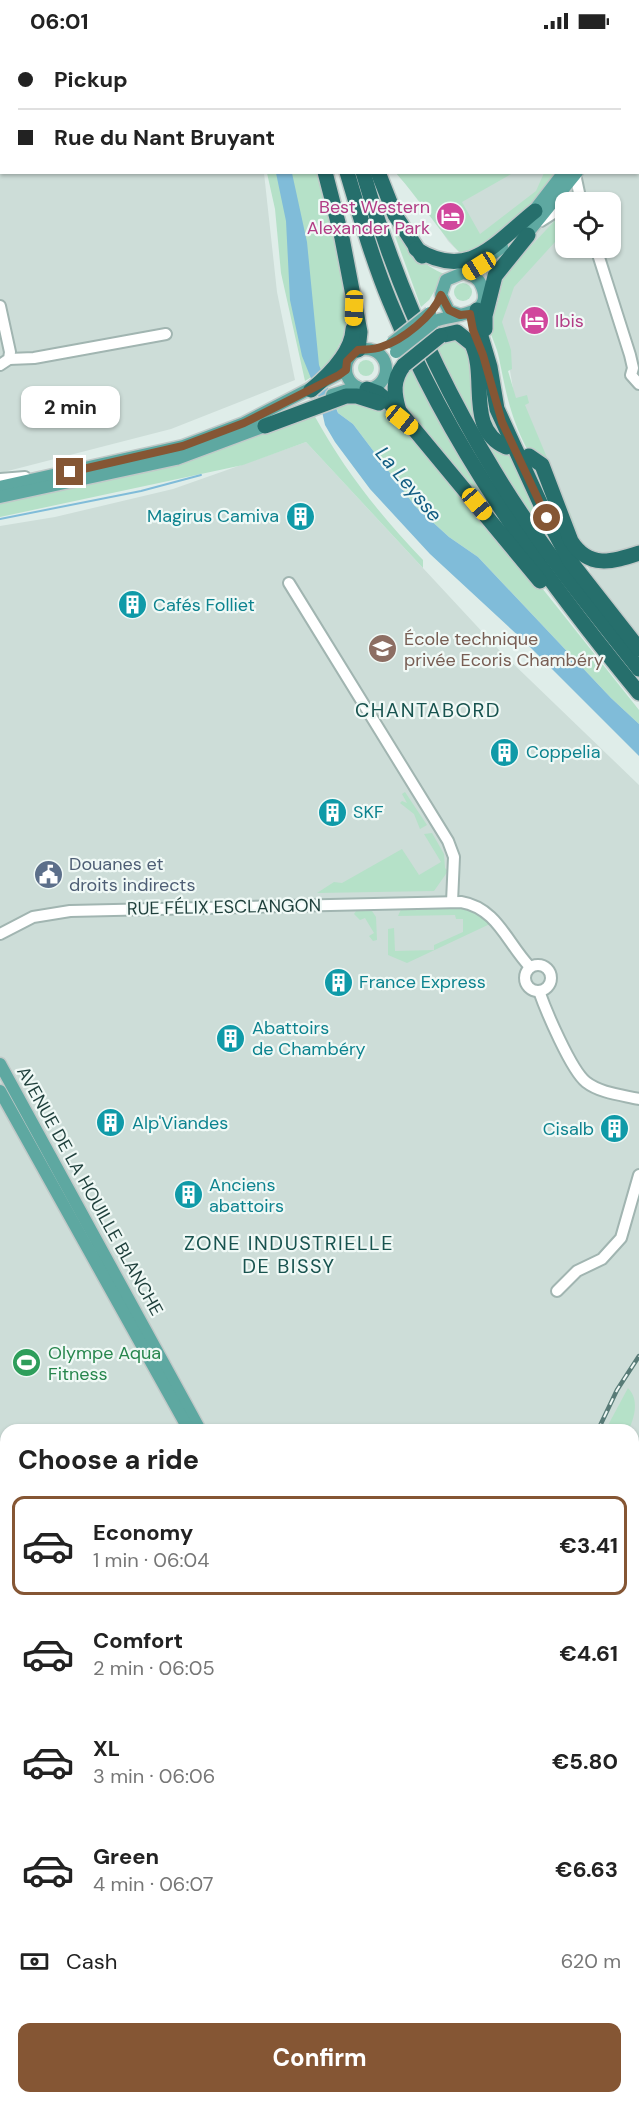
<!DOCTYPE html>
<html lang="en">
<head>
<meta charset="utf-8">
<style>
  :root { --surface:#fff; --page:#f2f2f2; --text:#222; --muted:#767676; --line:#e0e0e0; --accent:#855634 }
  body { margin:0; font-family:"DM Sans",sans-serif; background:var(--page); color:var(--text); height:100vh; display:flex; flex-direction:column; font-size:22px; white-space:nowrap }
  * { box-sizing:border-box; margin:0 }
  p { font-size:20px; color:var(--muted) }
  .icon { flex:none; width:33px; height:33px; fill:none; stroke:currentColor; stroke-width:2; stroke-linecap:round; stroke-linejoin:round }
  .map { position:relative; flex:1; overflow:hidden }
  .panel { position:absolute; left:0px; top:1382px; width:639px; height:680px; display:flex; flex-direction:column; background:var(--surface); border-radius:18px 18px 0 0; box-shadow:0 2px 4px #0004 }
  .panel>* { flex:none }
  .hud { position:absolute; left:0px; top:0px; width:639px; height:132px; box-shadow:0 2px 4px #0004; display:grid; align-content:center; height:132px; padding:0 18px; background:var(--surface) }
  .fabs { position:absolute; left:555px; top:150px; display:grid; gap:12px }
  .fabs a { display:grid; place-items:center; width:66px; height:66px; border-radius:12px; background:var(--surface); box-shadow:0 2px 4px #0004; font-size:30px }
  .end { position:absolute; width:27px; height:27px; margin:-14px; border:8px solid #855634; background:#fff; box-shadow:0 0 0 3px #fff }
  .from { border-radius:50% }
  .bubble { position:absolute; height:42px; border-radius:12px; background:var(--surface); box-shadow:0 2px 4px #0004; font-size:20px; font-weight:700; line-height:42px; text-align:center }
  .car { position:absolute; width:18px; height:36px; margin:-18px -9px; border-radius:8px; box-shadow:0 0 4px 2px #0007; background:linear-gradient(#f5c518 24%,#345 0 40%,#f5c518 0 76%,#345 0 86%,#f5c518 0) }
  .hud b { display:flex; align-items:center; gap:21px; height:57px; font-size:22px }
  .hud b+b { border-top:2px solid var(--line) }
  .hud i { width:15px; height:15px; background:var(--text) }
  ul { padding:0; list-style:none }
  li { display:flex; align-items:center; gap:18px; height:99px; margin:0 12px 9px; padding:0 6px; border:3px solid transparent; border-radius:12px }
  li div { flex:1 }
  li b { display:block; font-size:22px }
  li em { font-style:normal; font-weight:700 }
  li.current { border-color:var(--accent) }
  li>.icon { width:54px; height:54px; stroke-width:1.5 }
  h2 { padding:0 18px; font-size:27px; line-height:72px }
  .pay { display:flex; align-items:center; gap:15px; height:66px; padding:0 18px; font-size:22px }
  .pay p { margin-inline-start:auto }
  .action { display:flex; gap:12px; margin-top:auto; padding:12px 18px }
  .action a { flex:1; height:69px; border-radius:12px; background:var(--accent); color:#fff; font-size:24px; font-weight:700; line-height:69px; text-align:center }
  .status { display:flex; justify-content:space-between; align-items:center; height:42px; padding:0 30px; background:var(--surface); direction:ltr }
  .status svg { height:16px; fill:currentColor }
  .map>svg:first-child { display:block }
  .built { fill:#cdddd8; fill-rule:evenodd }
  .green { fill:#b5e1c8 }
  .water { fill:#80bcd9 }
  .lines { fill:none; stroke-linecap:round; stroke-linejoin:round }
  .stream { stroke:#80bcd9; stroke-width:2 }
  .minor-casing { stroke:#a1b5b1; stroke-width:14 }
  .major-casing { stroke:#c0c9c8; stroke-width:15 }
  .highway-casing { stroke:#c0c9c8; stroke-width:18 }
  .minor { stroke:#fff; stroke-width:10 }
  .major { stroke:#5ea8a1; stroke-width:12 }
  .highway { stroke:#266f6c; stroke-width:15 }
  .rail-casing { stroke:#587b77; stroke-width:4.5 }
  .rail { stroke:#f0f9f6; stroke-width:2; stroke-dasharray:7; stroke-linecap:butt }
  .major-bridge-casing { stroke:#c0c9c8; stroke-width:15; stroke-linecap:butt }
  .highway-bridge-casing { stroke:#c0c9c8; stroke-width:18; stroke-linecap:butt }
  .major-bridge { stroke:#5ea8a1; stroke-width:12 }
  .highway-bridge { stroke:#266f6c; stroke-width:15 }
  .route { stroke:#855634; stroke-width:8 }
  .labels { text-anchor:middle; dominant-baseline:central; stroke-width:4.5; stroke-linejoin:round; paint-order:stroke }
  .hotel-label { font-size:18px; fill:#b23c85; stroke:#f0f9f6; text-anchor:end }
  .culture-label { font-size:18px; fill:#0d838f; stroke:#f0f9f6; text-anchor:start }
  .education-label { font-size:18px; fill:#785e54; stroke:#f0f9f6; text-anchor:start }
  .service-label { font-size:18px; fill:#4e5e75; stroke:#f0f9f6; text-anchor:start }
  .street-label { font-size:18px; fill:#1e3f3b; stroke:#f0f9f6 }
  .leisure-label { font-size:18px; fill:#27864d; stroke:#f0f9f6; text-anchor:start }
  .water-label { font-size:20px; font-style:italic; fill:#115c82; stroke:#f0f9f6 }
  .neighbourhood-label { font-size:20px; letter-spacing:1.5px; fill:#18534f; stroke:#f0f9f6 }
</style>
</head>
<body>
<div class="status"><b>06:01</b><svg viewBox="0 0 49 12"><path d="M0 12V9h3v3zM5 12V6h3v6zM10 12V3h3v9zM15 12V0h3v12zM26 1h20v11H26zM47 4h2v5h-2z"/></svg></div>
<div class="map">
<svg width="639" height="2060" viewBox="0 0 639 2060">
  <rect width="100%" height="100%" fill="#dfede9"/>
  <g class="built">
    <polygon points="0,0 219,0 2,2 2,130 264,131 277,250 295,338 171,387 0,431"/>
    <path d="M349,0H639V599L600,550L519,382L507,311L465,216L448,199L425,164L396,131L638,130V2ZM566,160H610V206H566Z"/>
    <polygon points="306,400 500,609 639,743 639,1685 633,1687 633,1388 6,1388 6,1964 0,1960 0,484 55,475 173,447"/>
  </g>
  <g class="green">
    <path d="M267,131H319C332,182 351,243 345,296L340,301L329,324L305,339L281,231L275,167Z"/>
    <path d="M396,131H513L462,160L480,192L536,149L544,131H553C549,162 490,200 465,216C439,190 420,158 396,131Z"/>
    <path d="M387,172C404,195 417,223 445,232L429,258L421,265Z"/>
    <path d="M565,172V196L555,200L514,245L502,280L511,308L512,327L508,329L516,356L527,353L529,361L525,363L581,497L543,413L527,407C510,374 506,350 499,316C497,305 491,294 488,284L499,257L503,234L560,173Z"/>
    <circle cx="463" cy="250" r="9"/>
    <polygon points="449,295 466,304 470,322 535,471 534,536 639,668 639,682 611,656 478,515 449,495 415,464 353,382 338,371 336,364 341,361 386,352 390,342"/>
    <circle cx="366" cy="326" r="8"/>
    <path d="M314,373C345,429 379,472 423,518V526L306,400L243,423L0,475V462L169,424Z"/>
    <polygon points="405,750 427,783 420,787 414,772 400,761 402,759 407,761 402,752"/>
    <polygon points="432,791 444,812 445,826 448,829 434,849 317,851 334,840 342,841 402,807 419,833 441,820 424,792"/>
    <polygon points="402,865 471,865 492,881 407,921 388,913 388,887 394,886 395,909 434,908 434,903 463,890 463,877 456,877 455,873 398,874"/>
    <polygon points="358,866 370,866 376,875 377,898 373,899 369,894 374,891 365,876 360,878 354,872"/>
    <path d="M628,1346C639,1357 635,1374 629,1387H606Z"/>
    <polygon points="360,2055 518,2055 522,2060 360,2060"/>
  </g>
  <polygon class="water" points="276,131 292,131 307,200 319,323 338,371 353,382 415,464 449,495 478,515 611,656 639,682 639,714 524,599 430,512 370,447 335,400 325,383 319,356 302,314 290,258 286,179"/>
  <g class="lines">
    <polyline class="stream" points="0,477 141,449 201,433"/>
    <defs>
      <g id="minor">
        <polyline points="166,0 166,2"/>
        <polyline points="596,0 598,2"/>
        <polyline points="0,97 2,97"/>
        <polyline points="575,132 581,160"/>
        <polyline points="541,179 566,163"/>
        <polyline points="596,206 630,313 633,326 631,333 639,342"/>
        <polyline points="0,264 10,310 9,317 0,323"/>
        <polyline points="9,317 34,316 166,292"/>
        <polyline points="0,437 25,435"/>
        <polyline points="289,541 448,799 454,815 452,860"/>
        <path d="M0,892L33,875L70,869L461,860C497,866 507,901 530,925"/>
        <circle cx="538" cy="936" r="13"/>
        <path d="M539,949C546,969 571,1028 586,1040C600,1051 622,1053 639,1057"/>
        <polyline points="557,1249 577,1229 602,1217 621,1196 639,1133"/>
        <polyline points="0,1623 6,1620"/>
        <polyline points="633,1791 639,1776"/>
        <polyline points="633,1891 639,1907"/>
        <polyline points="633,2010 639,2007"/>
        <polyline points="546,2055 546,2060"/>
        <polyline points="14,2060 19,2055"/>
        <polyline points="113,2060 121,2055"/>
        <polyline points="260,2060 268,2055"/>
      </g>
      <g id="major">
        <polyline points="638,26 639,26"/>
        <polyline points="638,60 639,59"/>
        <polyline points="530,174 564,130"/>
        <polyline points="522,198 577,130"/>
        <polyline points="468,231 502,205"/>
        <path d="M435,279C451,272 494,275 482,245C479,236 472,232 463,231L446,238L441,253L449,269L461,273"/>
        <circle cx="366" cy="327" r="20"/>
        <polyline points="332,353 357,345"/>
        <polyline points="0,445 183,404 244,381 346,328"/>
        <polyline points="0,455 176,417 273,381"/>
        <polyline points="0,1022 200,1388"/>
        <polyline points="0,1049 189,1388"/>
        <polyline points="633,1703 639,1701"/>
        <polyline points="0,2006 6,2009"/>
        <polyline points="83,2055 91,2060"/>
      </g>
      <g id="highway">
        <polyline points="300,0 300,2"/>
        <polyline points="315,0 315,2"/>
        <polyline points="330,0 330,2"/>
        <polyline points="344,0 345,2"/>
        <polyline points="325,130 342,196 360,290 358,308"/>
        <path d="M347,130C360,174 373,219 390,260C449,404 541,532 639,651"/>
        <path d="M363,130C393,235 438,337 494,429C536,499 588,563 639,627"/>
        <polyline points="378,130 395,173 422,214"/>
        <path d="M416,207C469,240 495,201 535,169"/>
        <polyline points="477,268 477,281 490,325 497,367 547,476 570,519 639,607"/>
        <polyline points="485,287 485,274 495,234 528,193"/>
        <path d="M440,294L457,290L472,302C488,336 465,387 506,405"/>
        <polyline points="367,347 378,351 399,369 540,539"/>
        <path d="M311,348C329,333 352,311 353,287"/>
        <path d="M399,369C394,352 392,338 404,323"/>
        <polyline points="265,384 346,354 357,354 379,361"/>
        <path d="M529,414L542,423L571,499C589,527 612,520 639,511"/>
      </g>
    </defs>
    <use href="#minor" class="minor-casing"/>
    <use href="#major" class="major-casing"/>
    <use href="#highway" class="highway-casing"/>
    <use href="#minor" class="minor"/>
    <use href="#major" class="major"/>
    <use href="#highway" class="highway"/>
    <defs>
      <g id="rail">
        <polyline points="598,1388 617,1348 639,1314"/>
        <polyline points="552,2055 552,2060"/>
      </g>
    </defs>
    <use href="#rail" class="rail-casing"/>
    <use href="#rail" class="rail"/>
    <defs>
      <g id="major-bridge">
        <polyline points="392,301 430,271"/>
        <polyline points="396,310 435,279"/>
      </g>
      <polyline id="highway-bridge" points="404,323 440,294"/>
    </defs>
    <use href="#major-bridge" class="major-bridge-casing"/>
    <use href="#highway-bridge" class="highway-bridge-casing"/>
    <use href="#major-bridge" class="major-bridge"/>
    <use href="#highway-bridge" class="highway-bridge"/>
  </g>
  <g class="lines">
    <path class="route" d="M70,430L183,404L244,381L339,333L346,328L347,319L358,308C366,307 373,308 381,305C403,298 433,274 441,253L449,268L460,273L470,272L473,288L483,313L502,380L547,476"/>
  </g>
  <defs>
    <symbol id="hotel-disc" viewBox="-11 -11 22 22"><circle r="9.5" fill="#d1479c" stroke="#f0f9f6"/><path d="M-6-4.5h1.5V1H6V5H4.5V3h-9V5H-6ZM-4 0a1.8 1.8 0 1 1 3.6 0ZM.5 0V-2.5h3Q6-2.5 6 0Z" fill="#fff"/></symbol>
    <symbol id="building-disc" viewBox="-11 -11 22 22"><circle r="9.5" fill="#0f9aa8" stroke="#f0f9f6"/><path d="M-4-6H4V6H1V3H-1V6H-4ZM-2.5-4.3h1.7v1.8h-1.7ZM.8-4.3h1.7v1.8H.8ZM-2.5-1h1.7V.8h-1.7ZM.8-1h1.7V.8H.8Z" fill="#fff"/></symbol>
    <symbol id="university-disc" viewBox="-11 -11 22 22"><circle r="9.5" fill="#8d6e63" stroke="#f0f9f6"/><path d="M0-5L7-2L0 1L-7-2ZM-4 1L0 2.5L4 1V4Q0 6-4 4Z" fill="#fff"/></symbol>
    <symbol id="civic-disc" viewBox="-11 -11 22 22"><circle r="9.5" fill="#5c6f8a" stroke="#f0f9f6"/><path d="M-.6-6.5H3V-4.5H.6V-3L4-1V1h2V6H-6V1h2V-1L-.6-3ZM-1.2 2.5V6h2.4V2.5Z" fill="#fff"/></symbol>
    <symbol id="stadium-disc" viewBox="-11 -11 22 22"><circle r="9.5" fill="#2e9e5b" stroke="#f0f9f6"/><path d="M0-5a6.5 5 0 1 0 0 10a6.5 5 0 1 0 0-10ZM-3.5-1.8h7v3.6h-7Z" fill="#fff"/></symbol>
  </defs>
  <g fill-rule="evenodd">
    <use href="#hotel-disc" x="434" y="158" width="33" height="33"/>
    <use href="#hotel-disc" x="518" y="262" width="33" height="33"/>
    <use href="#building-disc" x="284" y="458" width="33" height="33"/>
    <use href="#building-disc" x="116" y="546" width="33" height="33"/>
    <use href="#university-disc" x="366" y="590" width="33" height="33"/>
    <use href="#building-disc" x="488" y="694" width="33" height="33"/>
    <use href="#building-disc" x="316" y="754" width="33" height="33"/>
    <use href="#civic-disc" x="32" y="816" width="33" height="33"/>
    <use href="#building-disc" x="322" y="924" width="33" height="33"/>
    <use href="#building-disc" x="214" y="980" width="33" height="33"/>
    <use href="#building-disc" x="94" y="1064" width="33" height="33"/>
    <use href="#building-disc" x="598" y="1070" width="33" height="33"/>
    <use href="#building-disc" x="172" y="1136" width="33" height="33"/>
    <use href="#stadium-disc" x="10" y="1304" width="33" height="33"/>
  </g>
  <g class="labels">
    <g class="hotel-label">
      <text x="430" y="165">Best Western<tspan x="430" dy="21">Alexander Park</tspan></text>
      <text x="555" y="279" text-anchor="start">Ibis</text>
    </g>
    <g class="culture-label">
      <text x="279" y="474" text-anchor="end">Magirus Camiva</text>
      <text x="153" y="563">Cafés Folliet</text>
      <text x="526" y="710">Coppelia</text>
      <text x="353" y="770">SKF</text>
      <text x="359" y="940">France Express</text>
      <text x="252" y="986">Abattoirs<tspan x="252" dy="21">de Chambéry</tspan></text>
      <text x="132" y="1081">Alp'Viandes</text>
      <text x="594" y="1087" text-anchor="end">Cisalb</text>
      <text x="209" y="1143">Anciens<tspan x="209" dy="21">abattoirs</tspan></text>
    </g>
    <g class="education-label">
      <text x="404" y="597">École technique<tspan x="404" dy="21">privée Ecoris Chambéry</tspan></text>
    </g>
    <g class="service-label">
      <text x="69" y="822">Douanes et<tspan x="69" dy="21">droits indirects</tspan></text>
    </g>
    <g class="street-label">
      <text transform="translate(224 865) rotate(-1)">RUE FÉLIX ESCLANGON</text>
      <text transform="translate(90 1149) rotate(61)">AVENUE DE LA HOUILLE BLANCHE</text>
    </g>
    <g class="leisure-label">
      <text x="48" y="1311">Olympe Aqua<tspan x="48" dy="21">Fitness</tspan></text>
    </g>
    <g class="water-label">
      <text transform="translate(409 442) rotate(50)">La Leysse</text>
    </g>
    <g class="neighbourhood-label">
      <text x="428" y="668">CHANTABORD</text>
      <text x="289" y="1201">ZONE INDUSTRIELLE<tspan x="289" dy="23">DE BISSY</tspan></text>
    </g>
  </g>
</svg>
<div class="fabs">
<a><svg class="icon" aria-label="locate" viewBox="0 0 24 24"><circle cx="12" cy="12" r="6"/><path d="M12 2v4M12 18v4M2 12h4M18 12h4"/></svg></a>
</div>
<i class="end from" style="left:547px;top:476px"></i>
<i class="end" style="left:70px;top:430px"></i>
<div class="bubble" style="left:21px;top:344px;width:99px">2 min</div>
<i class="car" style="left:479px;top:224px;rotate:238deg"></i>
<i class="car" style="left:354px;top:266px;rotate:182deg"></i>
<i class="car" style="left:402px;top:378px;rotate:129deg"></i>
<i class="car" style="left:477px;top:462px;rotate:140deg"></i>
<div class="hud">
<b><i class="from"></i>Pickup</b>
<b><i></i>Rue du Nant Bruyant</b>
</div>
<section class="panel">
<h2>Choose a ride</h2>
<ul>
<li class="current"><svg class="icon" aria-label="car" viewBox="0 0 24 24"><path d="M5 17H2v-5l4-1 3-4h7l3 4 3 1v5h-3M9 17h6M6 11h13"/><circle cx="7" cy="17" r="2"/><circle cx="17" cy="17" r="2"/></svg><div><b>Economy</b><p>1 min · 06:04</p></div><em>€3.41</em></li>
<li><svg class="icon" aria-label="car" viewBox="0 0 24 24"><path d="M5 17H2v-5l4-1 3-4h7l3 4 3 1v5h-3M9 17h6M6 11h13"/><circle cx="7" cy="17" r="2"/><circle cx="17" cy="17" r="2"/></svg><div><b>Comfort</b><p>2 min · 06:05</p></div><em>€4.61</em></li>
<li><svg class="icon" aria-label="car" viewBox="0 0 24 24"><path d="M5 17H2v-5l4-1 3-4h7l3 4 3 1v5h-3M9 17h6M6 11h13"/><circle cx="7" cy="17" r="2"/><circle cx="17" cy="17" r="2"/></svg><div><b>XL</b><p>3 min · 06:06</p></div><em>€5.80</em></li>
<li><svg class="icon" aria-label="car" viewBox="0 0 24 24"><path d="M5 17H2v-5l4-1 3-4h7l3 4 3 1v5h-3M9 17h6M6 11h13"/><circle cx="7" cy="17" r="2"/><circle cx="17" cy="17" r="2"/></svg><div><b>Green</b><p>4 min · 06:07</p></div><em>€6.63</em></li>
</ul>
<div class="pay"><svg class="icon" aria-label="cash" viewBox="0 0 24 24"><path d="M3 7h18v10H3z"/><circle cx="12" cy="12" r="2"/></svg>Cash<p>620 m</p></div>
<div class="action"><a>Confirm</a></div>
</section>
</div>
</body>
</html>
